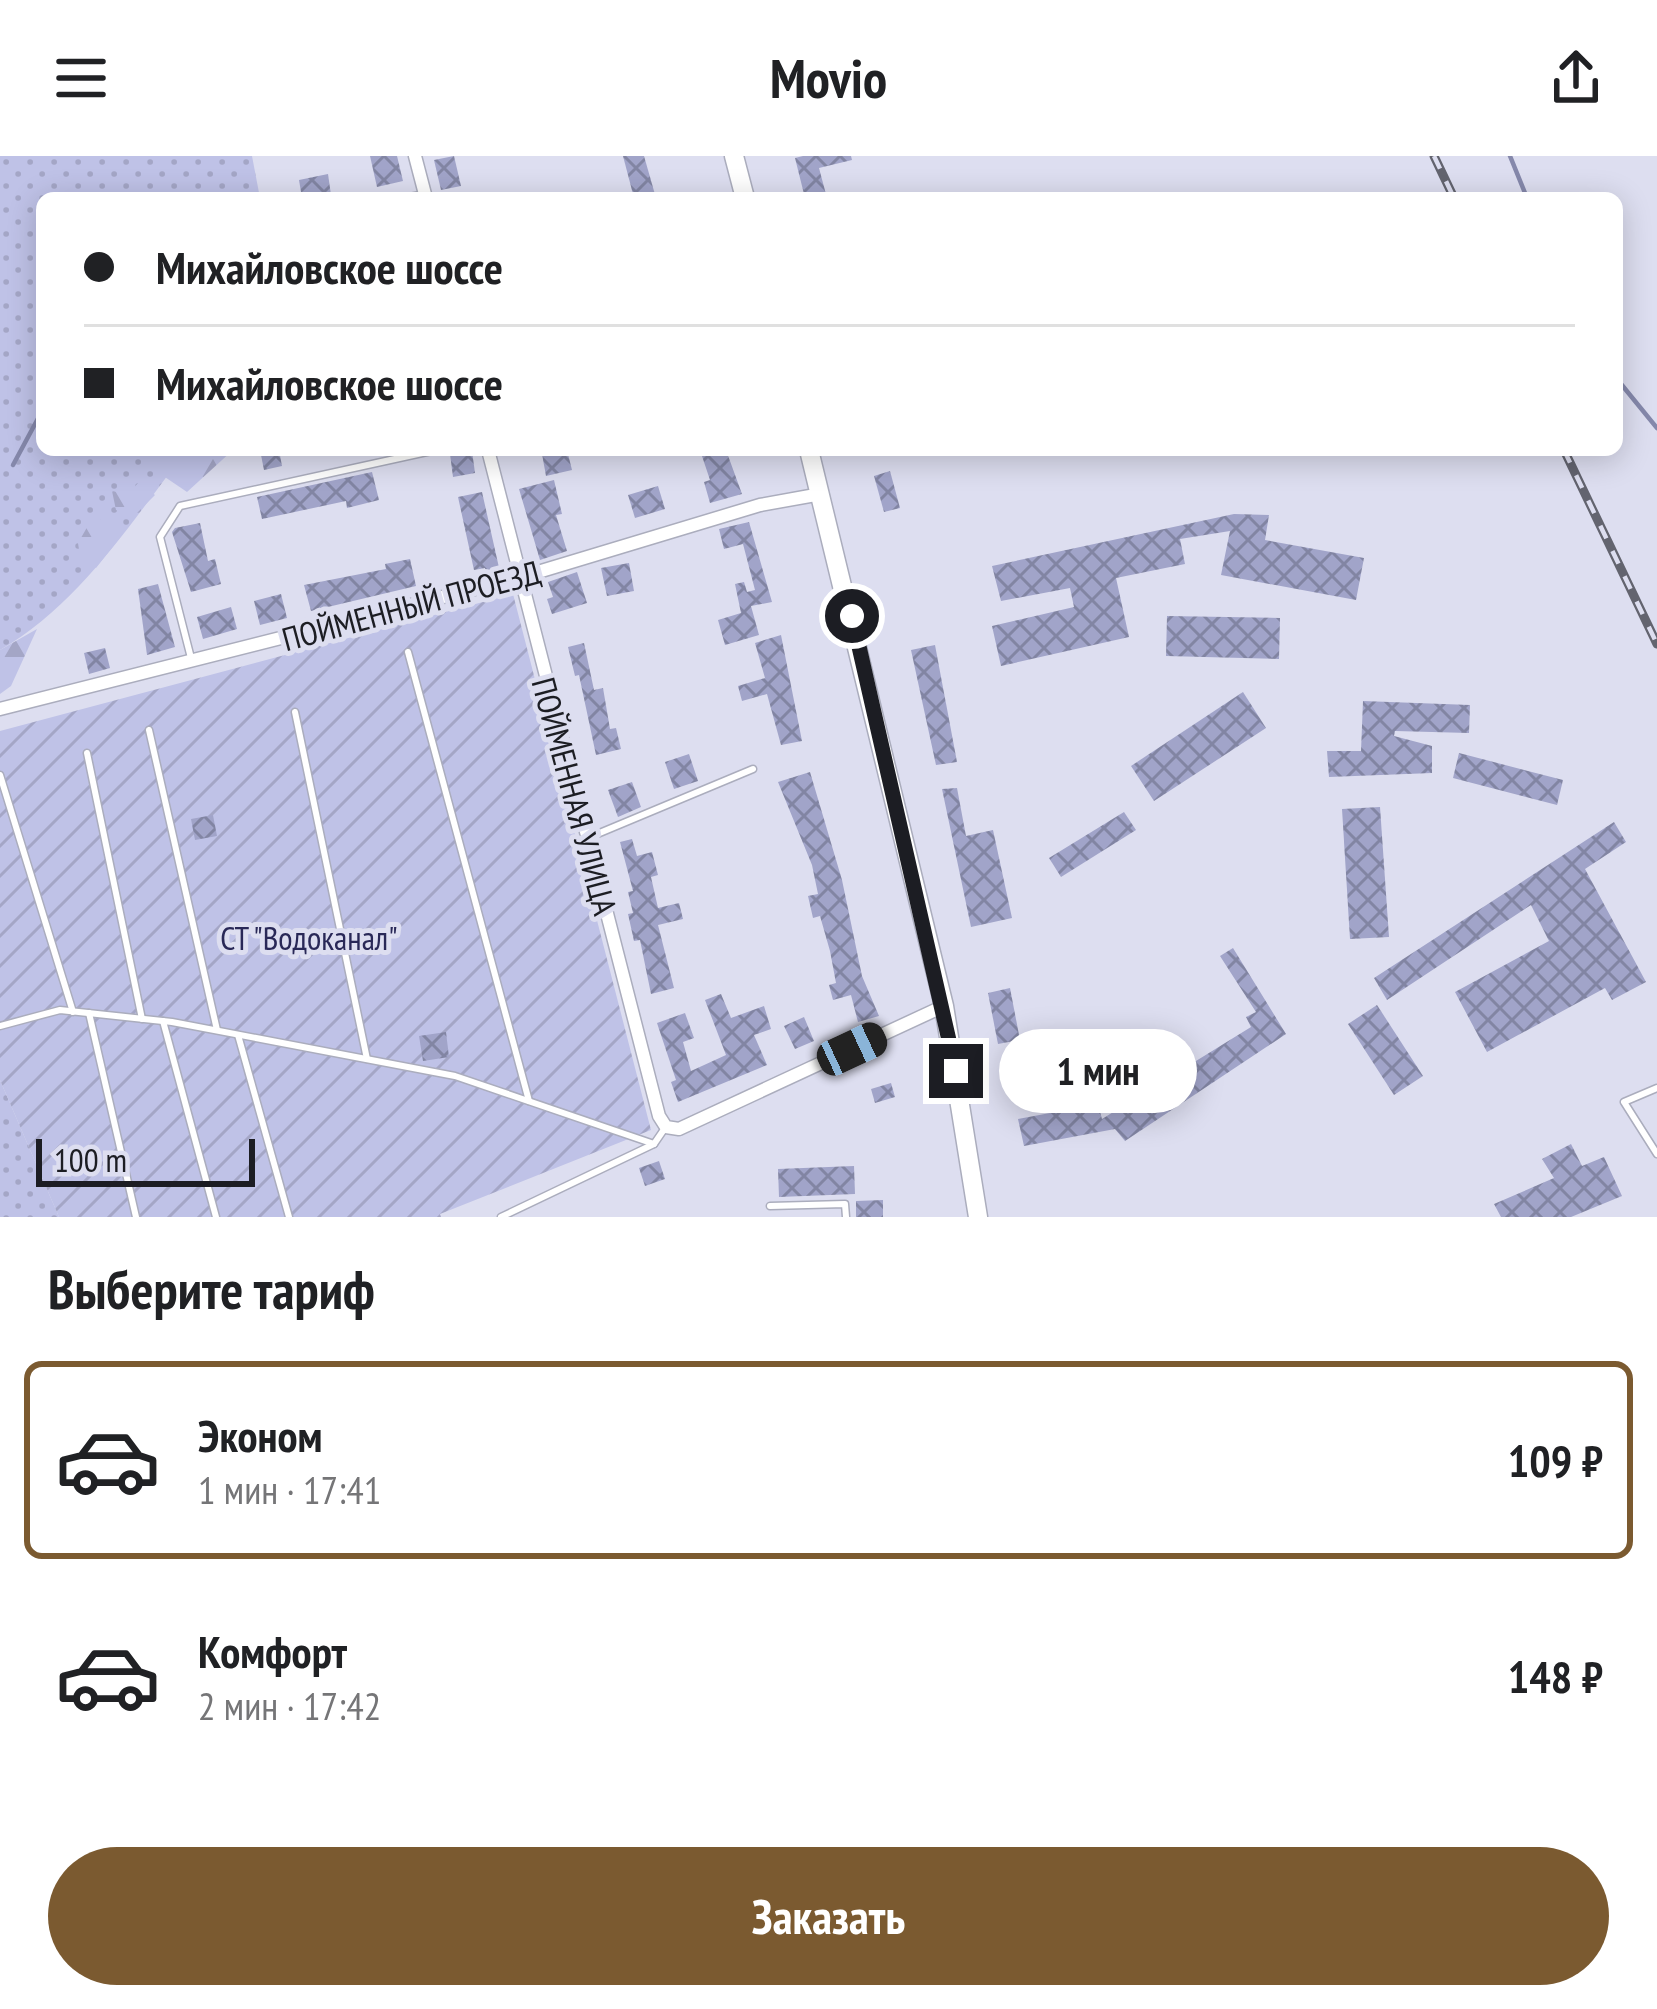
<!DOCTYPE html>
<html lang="ru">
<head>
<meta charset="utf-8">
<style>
  :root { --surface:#fff; --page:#f6f6f6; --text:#202124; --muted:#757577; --line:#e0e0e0; --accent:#7b5a30 }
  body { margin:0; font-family:"PT Sans Narrow",sans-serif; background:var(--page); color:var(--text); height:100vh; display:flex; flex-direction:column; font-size:45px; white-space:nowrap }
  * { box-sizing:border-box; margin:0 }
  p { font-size:39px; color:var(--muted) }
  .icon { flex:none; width:66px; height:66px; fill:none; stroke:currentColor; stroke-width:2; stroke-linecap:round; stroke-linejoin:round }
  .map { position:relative; height:1061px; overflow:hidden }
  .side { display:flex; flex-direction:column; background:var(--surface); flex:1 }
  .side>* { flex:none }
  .hud { position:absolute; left:36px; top:36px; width:1587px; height:264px; border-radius:18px; box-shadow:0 6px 30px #0003; display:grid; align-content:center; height:264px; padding:0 48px; background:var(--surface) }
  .scale { position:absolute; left:36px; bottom:30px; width:219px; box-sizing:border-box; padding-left:12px; border:6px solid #1c1d23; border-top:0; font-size:33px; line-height:42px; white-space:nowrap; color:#1c1d23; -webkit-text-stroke:9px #dddef0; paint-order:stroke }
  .end { position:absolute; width:54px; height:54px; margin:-27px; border:15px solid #1c1d23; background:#fff; box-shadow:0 0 0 6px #fff }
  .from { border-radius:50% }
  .bubble { position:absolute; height:84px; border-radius:42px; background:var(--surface); box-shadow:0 6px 30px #0003; font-size:39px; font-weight:800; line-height:84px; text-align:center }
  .car { position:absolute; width:36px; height:72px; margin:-36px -18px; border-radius:15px; box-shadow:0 0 9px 3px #0007; background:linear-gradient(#222 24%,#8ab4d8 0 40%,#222 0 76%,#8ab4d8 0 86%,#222 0) }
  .hud b { display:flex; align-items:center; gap:42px; height:114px; font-size:45px }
  .hud b+b { border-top:3px solid var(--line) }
  .hud i { width:30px; height:30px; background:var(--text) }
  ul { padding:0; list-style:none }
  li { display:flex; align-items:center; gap:36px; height:198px; margin:0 24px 18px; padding:0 24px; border:6px solid transparent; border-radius:18px }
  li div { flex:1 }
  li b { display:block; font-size:45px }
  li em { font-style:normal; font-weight:800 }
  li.current { border-color:var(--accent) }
  li>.icon { width:108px; height:108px; stroke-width:1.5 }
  h2 { padding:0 48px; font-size:54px; line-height:144px }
  .button { display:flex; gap:24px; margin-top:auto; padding:24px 48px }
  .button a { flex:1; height:138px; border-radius:72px; background:var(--accent); color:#fff; font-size:48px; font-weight:800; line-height:138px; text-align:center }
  header { display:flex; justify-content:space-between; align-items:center; height:156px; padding:0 48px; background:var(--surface); font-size:54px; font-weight:800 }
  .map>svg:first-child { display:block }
  .grass { fill:url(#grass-dots) }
  .forest { fill:url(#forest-firs) }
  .garden { fill:url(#garden-furrows) }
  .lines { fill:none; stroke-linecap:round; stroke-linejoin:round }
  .stream { stroke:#8588ab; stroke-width:4.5 }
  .building { fill:url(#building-cross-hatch) }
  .service-casing { stroke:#abadbd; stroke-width:9 }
  .minor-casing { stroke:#abadbd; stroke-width:15 }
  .primary-casing { stroke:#abadbd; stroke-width:21 }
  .service { stroke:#fff; stroke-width:6 }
  .minor { stroke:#fff; stroke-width:12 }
  .primary { stroke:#fff; stroke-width:18 }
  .rail-casing { stroke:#63646f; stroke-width:9 }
  .rail { stroke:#dddef0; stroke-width:4.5; stroke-dasharray:14; stroke-linecap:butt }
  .route { stroke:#1c1d23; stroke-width:15 }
  .labels { text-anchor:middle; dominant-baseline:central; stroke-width:10; stroke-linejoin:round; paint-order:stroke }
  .street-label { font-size:33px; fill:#1c1d23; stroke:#dddef0 }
  .park-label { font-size:33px; fill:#292857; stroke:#dddef0 }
</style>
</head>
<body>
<header><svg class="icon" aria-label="menu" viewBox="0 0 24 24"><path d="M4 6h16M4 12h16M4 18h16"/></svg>Movio<svg class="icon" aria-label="share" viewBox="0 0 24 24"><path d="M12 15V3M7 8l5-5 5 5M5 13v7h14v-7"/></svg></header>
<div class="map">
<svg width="1657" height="1061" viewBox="0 0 1657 1061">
  <defs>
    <pattern id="grass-dots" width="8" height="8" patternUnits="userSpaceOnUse" patternTransform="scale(3)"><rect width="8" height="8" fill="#bfc2e7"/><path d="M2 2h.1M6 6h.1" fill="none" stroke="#a4a6c6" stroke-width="1.8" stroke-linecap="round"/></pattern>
    <pattern id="forest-firs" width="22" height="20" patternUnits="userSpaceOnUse" patternTransform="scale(3)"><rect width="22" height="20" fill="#bfc2e7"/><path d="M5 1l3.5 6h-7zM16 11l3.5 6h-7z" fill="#a4a6c6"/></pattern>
    <pattern id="garden-furrows" width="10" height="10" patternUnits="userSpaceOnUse" patternTransform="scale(3)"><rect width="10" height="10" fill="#bfc2e7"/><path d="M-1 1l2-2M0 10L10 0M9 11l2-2" fill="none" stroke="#a4a6c6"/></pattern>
    <pattern id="building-cross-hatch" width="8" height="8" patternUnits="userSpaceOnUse" patternTransform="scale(3)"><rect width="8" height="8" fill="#a1a4c9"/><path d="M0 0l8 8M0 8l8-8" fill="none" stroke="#8285a3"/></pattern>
  </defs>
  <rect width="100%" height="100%" fill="#dddef0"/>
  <g class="grass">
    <path d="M0,0H252L260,42H42V294H187C131,366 80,448 0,494Z"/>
    <polygon points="0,924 59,1061 0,1061"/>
  </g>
  <g class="forest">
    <polygon points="160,294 233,294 187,336 156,315"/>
    <polygon points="139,326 155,339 133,361 116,354 112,335 128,338"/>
    <polygon points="108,360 128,371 96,412 80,400 78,387 89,368"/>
    <polygon points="37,473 11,530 0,538 0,494"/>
  </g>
  <polygon class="garden" points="513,438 651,974 440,1058 441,1061 59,1061 0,924 0,575"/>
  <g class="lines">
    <g class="stream">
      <polyline points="1510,0 1527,42"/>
      <polyline points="1617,223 1657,272"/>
      <polyline points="13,309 42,255"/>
    </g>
  </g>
  <g class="building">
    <polygon points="370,0 397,0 403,25 377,31"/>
    <polygon points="454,0 461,30 441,34 434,4"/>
    <polygon points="623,0 644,0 656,42 634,42"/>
    <polygon points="803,0 851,0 852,4 819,12 827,42 805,42 795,2"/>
    <polygon points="328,18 331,39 302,42 299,24"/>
    <polygon points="260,294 279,294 282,310 264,314"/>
    <polygon points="567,294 572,314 546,320 542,298"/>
    <polygon points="700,294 726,294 742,338 710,347 704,326 710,324"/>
    <polygon points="472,295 475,317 453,321 450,298"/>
    <polygon points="890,315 900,352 884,356 874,320"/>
    <polygon points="372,316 379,344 347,352 346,345 262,363 257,341"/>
    <polygon points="554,324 562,358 556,359 567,395 540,404 519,333"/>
    <polygon points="658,330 665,353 635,362 628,339"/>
    <polygon points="482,336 500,416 486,419 485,412 474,414 458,341"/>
    <polygon points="1234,358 1269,359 1265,384 1364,402 1356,444 1221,419 1230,375 1180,383 1185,408 1116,422 1129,481 1001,510 992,470 1074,451 1070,432 1001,445 992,410"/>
    <polygon points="749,366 772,446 751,450 759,479 725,489 718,464 741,457 735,428 744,426 747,436 755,434 743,388 724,393 719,373"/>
    <polygon points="200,367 208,405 215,403 221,428 191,436 172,376 175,372"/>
    <polygon points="410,403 416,430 311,455 304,429 386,413 385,408"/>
    <polygon points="629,407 634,435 607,440 601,412"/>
    <polygon points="577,416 587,447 552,458 547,443 553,441 548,426"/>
    <polygon points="158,428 175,491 147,499 138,433"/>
    <polygon points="281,438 287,462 260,469 254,445"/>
    <polygon points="231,451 237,473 203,483 197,461"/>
    <polygon points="1167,460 1280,462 1279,503 1166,500"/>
    <polygon points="781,479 802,585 781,589 767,538 742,545 738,530 765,522 755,487"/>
    <polygon points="584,487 594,534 603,532 610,573 616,572 621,593 596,599 579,519 575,520 568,491"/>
    <polygon points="935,489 957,606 936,609 911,494"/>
    <polygon points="105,492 110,512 89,518 84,497"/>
    <polygon points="1243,536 1266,572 1154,645 1131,610"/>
    <polygon points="1363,545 1470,549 1469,577 1395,575 1394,580 1432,590 1432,617 1329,621 1327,595 1361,595"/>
    <polygon points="1459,597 1563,624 1557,649 1453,622"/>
    <polygon points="689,598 698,625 674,633 665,606"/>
    <polygon points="810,616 842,724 862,820 879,860 858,866 851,839 833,844 829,829 836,827 830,795 820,760 813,762 808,740 818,738 812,709 778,626"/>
    <polygon points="632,626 641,651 618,661 608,634"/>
    <polygon points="957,632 966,680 993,674 1012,762 971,771 942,633"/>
    <polygon points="1380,651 1389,781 1350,783 1342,653"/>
    <polygon points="1124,656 1136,674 1061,721 1049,702"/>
    <polygon points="213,659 217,680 195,684 191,663"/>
    <polygon points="1614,666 1626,686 1585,713 1646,826 1612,844 1605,832 1487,896 1455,836 1549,785 1531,749 1387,844 1374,822"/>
    <polygon points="632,683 637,700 652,696 658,719 651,721 658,752 679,747 683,763 658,769 674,832 651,838 640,784 634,785 628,758 633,757 628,736 633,735 620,686"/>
    <polygon points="1233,792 1286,878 1125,985 1115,973 1024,990 1018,963 1098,948 1102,963 1251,871 1246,861 1256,856 1220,800"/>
    <polygon points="1010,832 1020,884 998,888 988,837"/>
    <polygon points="721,838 731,862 764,850 771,873 754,879 767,909 678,946 671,926 676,924 657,867 685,857 694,882 683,886 691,915 726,899 705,844"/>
    <polygon points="1377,849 1423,920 1394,939 1348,868"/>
    <polygon points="804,861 814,885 795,893 784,870"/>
    <polygon points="446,876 449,901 423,905 419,880"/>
    <polygon points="891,927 895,941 875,947 871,933"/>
    <polygon points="1571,988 1582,1010 1604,1001 1622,1040 1571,1061 1501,1061 1494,1048 1554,1022 1542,1003"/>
    <polygon points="659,1005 665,1023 645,1030 639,1012"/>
    <polygon points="854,1010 855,1038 779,1041 778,1013"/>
    <polygon points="883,1044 883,1061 856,1061 856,1045"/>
  </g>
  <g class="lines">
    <defs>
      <g id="service">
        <polyline points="405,42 425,38"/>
        <polyline points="408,496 529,945"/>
        <polyline points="191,502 160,381 180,350 436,294"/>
        <polyline points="295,556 367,903"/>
        <polyline points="149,574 217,874"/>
        <polyline points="87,597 142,863"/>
        <polyline points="0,619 73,856"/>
        <polyline points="590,681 753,613"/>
        <polyline points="89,857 136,1061"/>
        <polyline points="163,865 216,1061"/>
        <polyline points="0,870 60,854 172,866 455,920 654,988"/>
        <polyline points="238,879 289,1061"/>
        <polyline points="1657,932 1624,946 1657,998"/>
        <polyline points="770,1050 845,1048 846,1061"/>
        <polyline points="501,1061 654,988 665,972"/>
      </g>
      <g id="minor">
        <polyline points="415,0 426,42"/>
        <polyline points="488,294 659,960 666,971 679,973 944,850"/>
        <polyline points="0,553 518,422 760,349 821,338"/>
      </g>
      <g id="primary">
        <polyline points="734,0 745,42"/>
        <polyline points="809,294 944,850 978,1061"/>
      </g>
    </defs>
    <use href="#service" class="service-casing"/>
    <use href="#minor" class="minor-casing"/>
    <use href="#primary" class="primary-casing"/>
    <use href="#service" class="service"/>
    <use href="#minor" class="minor"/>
    <use href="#primary" class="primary"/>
    <defs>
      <g id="rail">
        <polyline points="1434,0 1454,42"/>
        <polyline points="1564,294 1657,488"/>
      </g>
    </defs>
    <use href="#rail" class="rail-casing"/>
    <use href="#rail" class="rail"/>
  </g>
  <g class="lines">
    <polyline class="route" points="852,460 956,915"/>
  </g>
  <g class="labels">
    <g class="street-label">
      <text transform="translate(411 449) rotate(-15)">ПОЙМЕННЫЙ ПРОЕЗД</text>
      <text transform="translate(575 640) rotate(75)">ПОЙМЕННАЯ УЛИЦА</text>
    </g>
    <g class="park-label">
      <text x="309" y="781">СТ "Водоканал"</text>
    </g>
  </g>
</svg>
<div class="scale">100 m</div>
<i class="end from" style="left:852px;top:460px"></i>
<i class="end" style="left:956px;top:915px"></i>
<div class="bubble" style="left:999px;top:873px;width:198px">1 мин</div>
<i class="car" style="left:852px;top:893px;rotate:65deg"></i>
<div class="hud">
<b><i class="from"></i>Михайловское шоссе</b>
<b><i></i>Михайловское шоссе</b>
</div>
</div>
<section class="side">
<h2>Выберите тариф</h2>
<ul>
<li class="current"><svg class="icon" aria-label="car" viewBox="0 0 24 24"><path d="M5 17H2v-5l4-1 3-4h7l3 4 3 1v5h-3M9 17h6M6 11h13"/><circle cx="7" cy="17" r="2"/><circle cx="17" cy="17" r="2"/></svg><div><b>Эконом</b><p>1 мин · 17:41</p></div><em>109 ₽</em></li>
<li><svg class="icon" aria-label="car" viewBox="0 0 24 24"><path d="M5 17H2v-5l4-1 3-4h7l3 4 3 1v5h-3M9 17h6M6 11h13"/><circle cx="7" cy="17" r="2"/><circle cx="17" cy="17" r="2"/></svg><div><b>Комфорт</b><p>2 мин · 17:42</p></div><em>148 ₽</em></li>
</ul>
<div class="button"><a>Заказать</a></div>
</section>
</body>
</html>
